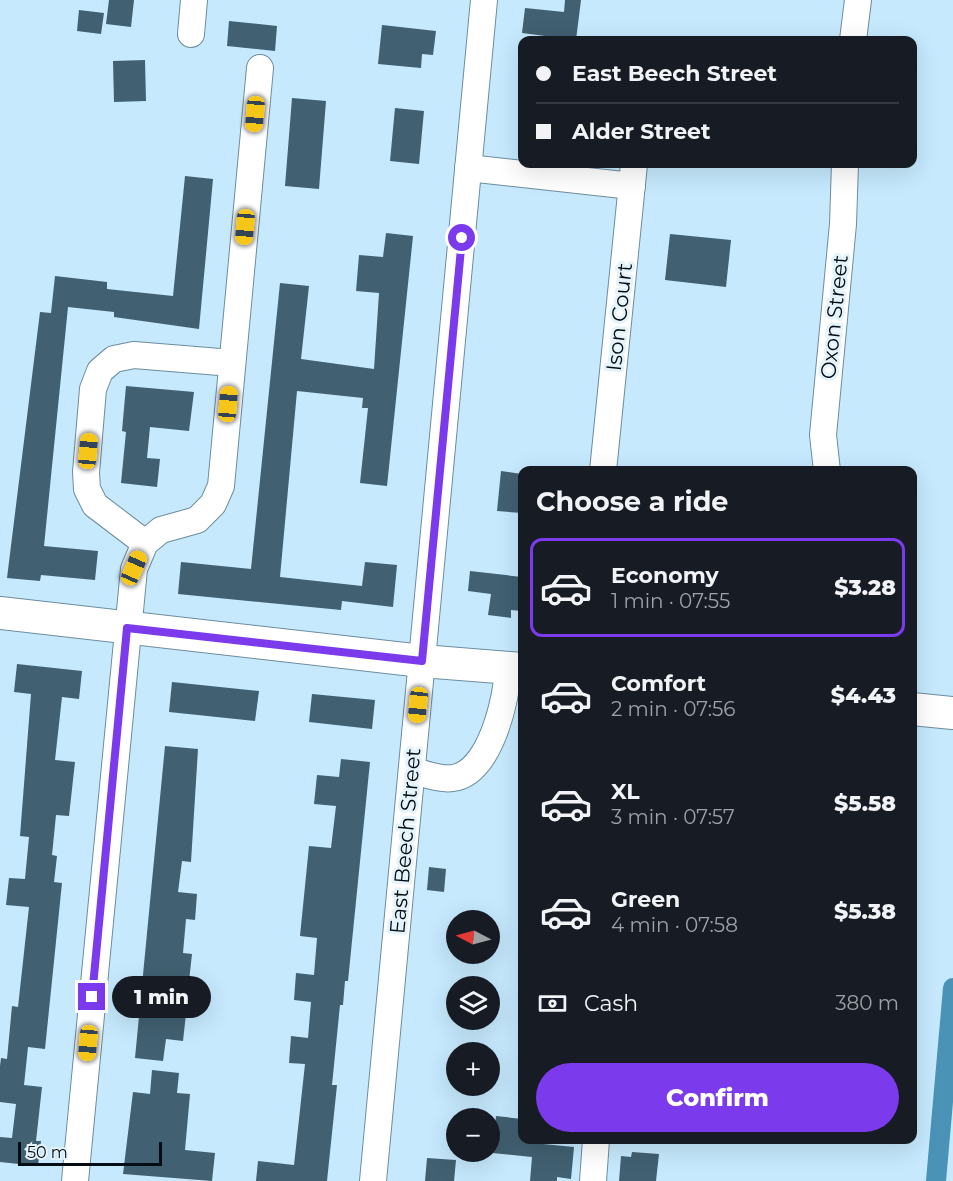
<!DOCTYPE html>
<html lang="en">
<head>
<meta charset="utf-8">
<style>
  :root { --surface:#171b24; --page:#242831; --text:#f1f3f6; --muted:#9ea1a6; --line:#363941; --accent:#7c3aed }
  body { margin:0; font-family:Montserrat,sans-serif; background:var(--page); color:var(--text); height:100vh; display:flex; flex-direction:column; font-size:22px; white-space:nowrap }
  * { box-sizing:border-box; margin:0 }
  p { font-size:20px; color:var(--muted) }
  .icon { flex:none; width:33px; height:33px; fill:none; stroke:currentColor; stroke-width:2; stroke-linecap:round; stroke-linejoin:round }
  .map { position:relative; flex:1; overflow:hidden }
  .panel { position:absolute; left:518px; top:466px; width:399px; height:678px; display:flex; flex-direction:column; background:var(--surface); border-radius:12px; box-shadow:0 6px 24px #0002 }
  .panel>* { flex:none }
  .banner { position:absolute; left:518px; top:36px; width:399px; height:132px; border-radius:12px; box-shadow:0 6px 24px #0002; display:grid; align-content:center; height:132px; padding:0 18px; background:var(--surface) }
  .needle { width:39px; rotate:276deg }
  .buttons { position:absolute; left:446px; top:910px; display:grid; gap:12px }
  .buttons a { display:grid; place-items:center; width:54px; height:54px; border-radius:50%; background:var(--surface); box-shadow:0 6px 24px #0002; font-size:30px }
  .scale { position:absolute; left:18px; bottom:15px; width:144px; box-sizing:border-box; padding-left:6px; border:3px solid #030d13; border-top:0; font-size:16px; line-height:21px; white-space:nowrap; color:#030d13; -webkit-text-stroke:4px #e5f3fb; paint-order:stroke }
  .end { position:absolute; width:27px; height:27px; margin:-14px; border:8px solid #7c3aed; background:#fff; box-shadow:0 0 0 3px #fff }
  .from { border-radius:50% }
  .bubble { position:absolute; height:42px; border-radius:21px; background:var(--surface); box-shadow:0 6px 24px #0002; font-size:20px; font-weight:800; line-height:42px; text-align:center }
  .car { position:absolute; width:18px; height:36px; margin:-18px -9px; border-radius:8px; box-shadow:0 0 4px 2px #0007; background:linear-gradient(#f5c518 24%,#345 0 40%,#f5c518 0 76%,#345 0 86%,#f5c518 0) }
  .banner b { display:flex; align-items:center; gap:21px; height:57px; font-size:22px }
  .banner b+b { border-top:2px solid var(--line) }
  .banner i { width:15px; height:15px; background:var(--text) }
  ul { padding:0; list-style:none }
  li { display:flex; align-items:center; gap:18px; height:99px; margin:0 12px 9px; padding:0 6px; border:3px solid transparent; border-radius:12px }
  li div { flex:1 }
  li b { display:block; font-size:22px }
  li em { font-style:normal; font-weight:800 }
  li.selected { border-color:var(--accent) }
  li>.icon { width:54px; height:54px; stroke-width:1.5 }
  h2 { padding:0 18px; font-size:27px; line-height:72px }
  .pay { display:flex; align-items:center; gap:15px; height:66px; padding:0 18px; font-size:22px }
  .pay p { margin-inline-start:auto }
  .button { display:flex; gap:12px; margin-top:auto; padding:12px 18px }
  .button a { flex:1; height:69px; border-radius:36px; background:var(--accent); color:#fff; font-size:24px; font-weight:800; line-height:69px; text-align:center }
  .map>svg:first-child { display:block }
  .lines { fill:none; stroke-linecap:round; stroke-linejoin:round }
  .canal { stroke:#4a93b7; stroke-width:20 }
  .building { fill:#416071 }
  .minor-casing { stroke:#6c8d9e; stroke-width:28 }
  .major-casing { stroke:#6c8d9e; stroke-width:34 }
  .minor { stroke:#fff; stroke-width:26 }
  .major { stroke:#fff; stroke-width:32 }
  .route { stroke:#7c3aed; stroke-width:8 }
  .labels { text-anchor:middle; dominant-baseline:central; stroke-width:6; stroke-linejoin:round; paint-order:stroke }
  .street-label { font-size:21px; fill:#030d13; stroke:#e5f3fb }
</style>
</head>
<body>
<div class="map">
<svg width="953" height="1181" viewBox="0 0 953 1181">
  <rect width="100%" height="100%" fill="#c6e9fd"/>
  <g class="lines">
    <polyline class="canal" points="936,1181 953,988"/>
  </g>
  <g class="building">
    <polygon points="109,0 134,0 131,27 106,24"/>
    <polygon points="565,0 581,0 576,40 522,33 525,8 564,12"/>
    <polygon points="79,10 104,13 101,34 77,31"/>
    <polygon points="229,21 277,26 275,51 227,46"/>
    <polygon points="382,25 436,31 433,55 422,54 421,68 378,64"/>
    <polygon points="145,60 146,101 114,102 113,61"/>
    <polygon points="292,98 326,101 319,189 285,186"/>
    <polygon points="395,108 424,111 419,164 390,161"/>
    <polygon points="185,176 213,179 199,329 114,317 114,312 68,307 44,546 98,551 95,580 41,575 40,581 7,578 40,312 51,313 55,276 107,282 107,289 173,296"/>
    <polygon points="386,233 413,236 387,486 360,483 368,408 362,408 363,398 297,391 280,577 362,586 365,562 397,565 393,607 342,601 341,610 178,594 181,562 251,569 280,283 309,286 301,359 374,369 379,293 356,291 359,255 383,257"/>
    <polygon points="670,234 731,240 726,287 665,280"/>
    <polygon points="126,386 194,392 189,431 150,427 147,458 160,459 157,487 121,483 126,432 122,431"/>
    <polygon points="501,471 522,474 522,513 497,511"/>
    <polygon points="470,571 522,577 522,611 511,610 511,618 488,615 491,594 468,591"/>
    <polygon points="17,664 82,671 79,699 62,697 55,760 75,762 69,816 56,815 52,855 57,856 54,882 62,883 45,1049 28,1047 24,1085 42,1087 36,1141 41,1141 38,1166 0,1162 0,1137 12,1138 16,1104 0,1102 0,1066 1,1058 7,1059 12,1006 18,1007 29,907 6,905 9,878 25,879 29,837 20,836 31,694 14,692"/>
    <polygon points="172,682 259,691 255,721 169,712"/>
    <polygon points="312,694 375,700 372,729 309,722"/>
    <polygon points="165,746 198,749 191,862 182,861 178,892 197,894 195,920 186,919 183,953 192,954 189,981 170,978 166,1012 186,1014 183,1041 166,1039 163,1061 135,1058"/>
    <polygon points="341,759 370,762 348,981 345,981 343,1005 340,1005 332,1085 337,1085 327,1181 256,1181 258,1161 294,1165 305,1064 289,1063 291,1036 308,1038 311,1002 294,1000 296,973 314,975 317,938 300,936 309,846 331,848 336,806 314,804 317,775 339,777"/>
    <polygon points="429,867 446,869 444,892 427,890"/>
    <polygon points="152,1070 179,1073 177,1093 190,1094 185,1150 215,1153 212,1181 123,1174 133,1092 150,1094"/>
    <polygon points="496,1116 522,1119 523,1142 574,1147 571,1179 557,1177 557,1181 530,1181 532,1157 492,1153"/>
    <polygon points="632,1152 659,1154 656,1181 619,1181 621,1156 631,1157"/>
    <polygon points="427,1158 456,1160 454,1181 425,1181"/>
  </g>
  <g class="lines">
    <defs>
      <g id="minor">
        <polyline points="191,34 194,0"/>
        <polyline points="853,40 858,0"/>
        <polyline points="468,168 632,186"/>
        <polyline points="603,471 634,164"/>
        <polyline points="827,471 823,435 843,224 845,164"/>
        <polyline points="145,543 95,505 87,489 86,472 93,389 100,371 114,359 134,355 232,363"/>
        <path d="M412,770C424,774 440,780 453,778C490,773 507,699 508,668"/>
        <polyline points="75,1181 134,569 145,543 161,530 197,520 213,504 221,486 260,68"/>
        <polyline points="373,1181 484,0"/>
        <polyline points="593,1181 596,1140"/>
      </g>
      <g id="major">
        <polyline points="0,613 422,661 522,669"/>
        <polyline points="912,709 953,713"/>
      </g>
    </defs>
    <use href="#minor" class="minor-casing"/>
    <use href="#major" class="major-casing"/>
    <use href="#minor" class="minor"/>
    <use href="#major" class="major"/>
  </g>
  <g class="lines">
    <polyline class="route" points="92,997 127,628 422,661 462,238"/>
  </g>
  <g class="labels">
    <g class="street-label">
      <text transform="translate(619 317) rotate(-84)">Ison Court</text>
      <text transform="translate(834 317) rotate(-84)">Oxon Street</text>
      <text transform="translate(405 841) rotate(-85)">East Beech Street</text>
    </g>
  </g>
</svg>
<div class="buttons">
<a><svg class="needle" viewBox="-14 -14 28 28"><path d="M0-13l5 13h-10z" fill="#e53935"/><path d="M0 13l5-13h-10z" fill="#9ea1a6"/></svg></a>
<a><svg class="icon" aria-label="layers" viewBox="0 0 24 24"><path d="M12 4l9 5-9 5-9-5zM3 14l9 5 9-5"/></svg></a>
<a>+</a>
<a>−</a>
</div>
<div class="scale">50 m</div>
<i class="end from" style="left:462px;top:238px"></i>
<i class="end" style="left:92px;top:997px"></i>
<div class="bubble" style="left:112px;top:976px;width:99px">1 min</div>
<i class="car" style="left:255px;top:114px;rotate:185deg"></i>
<i class="car" style="left:245px;top:227px;rotate:185deg"></i>
<i class="car" style="left:228px;top:404px;rotate:5deg"></i>
<i class="car" style="left:88px;top:451px;rotate:5deg"></i>
<i class="car" style="left:134px;top:568px;rotate:24deg"></i>
<i class="car" style="left:418px;top:705px;rotate:186deg"></i>
<i class="car" style="left:88px;top:1043px;rotate:185deg"></i>
<div class="banner">
<b><i class="from"></i>East Beech Street</b>
<b><i></i>Alder Street</b>
</div>
<section class="panel">
<h2>Choose a ride</h2>
<ul>
<li class="selected"><svg class="icon" aria-label="car" viewBox="0 0 24 24"><path d="M5 17H2v-5l4-1 3-4h7l3 4 3 1v5h-3M9 17h6M6 11h13"/><circle cx="7" cy="17" r="2"/><circle cx="17" cy="17" r="2"/></svg><div><b>Economy</b><p>1 min · 07:55</p></div><em>$3.28</em></li>
<li><svg class="icon" aria-label="car" viewBox="0 0 24 24"><path d="M5 17H2v-5l4-1 3-4h7l3 4 3 1v5h-3M9 17h6M6 11h13"/><circle cx="7" cy="17" r="2"/><circle cx="17" cy="17" r="2"/></svg><div><b>Comfort</b><p>2 min · 07:56</p></div><em>$4.43</em></li>
<li><svg class="icon" aria-label="car" viewBox="0 0 24 24"><path d="M5 17H2v-5l4-1 3-4h7l3 4 3 1v5h-3M9 17h6M6 11h13"/><circle cx="7" cy="17" r="2"/><circle cx="17" cy="17" r="2"/></svg><div><b>XL</b><p>3 min · 07:57</p></div><em>$5.58</em></li>
<li><svg class="icon" aria-label="car" viewBox="0 0 24 24"><path d="M5 17H2v-5l4-1 3-4h7l3 4 3 1v5h-3M9 17h6M6 11h13"/><circle cx="7" cy="17" r="2"/><circle cx="17" cy="17" r="2"/></svg><div><b>Green</b><p>4 min · 07:58</p></div><em>$5.38</em></li>
</ul>
<div class="pay"><svg class="icon" aria-label="cash" viewBox="0 0 24 24"><path d="M3 7h18v10H3z"/><circle cx="12" cy="12" r="2"/></svg>Cash<p>380 m</p></div>
<div class="button"><a>Confirm</a></div>
</section>
</div>
</body>
</html>
